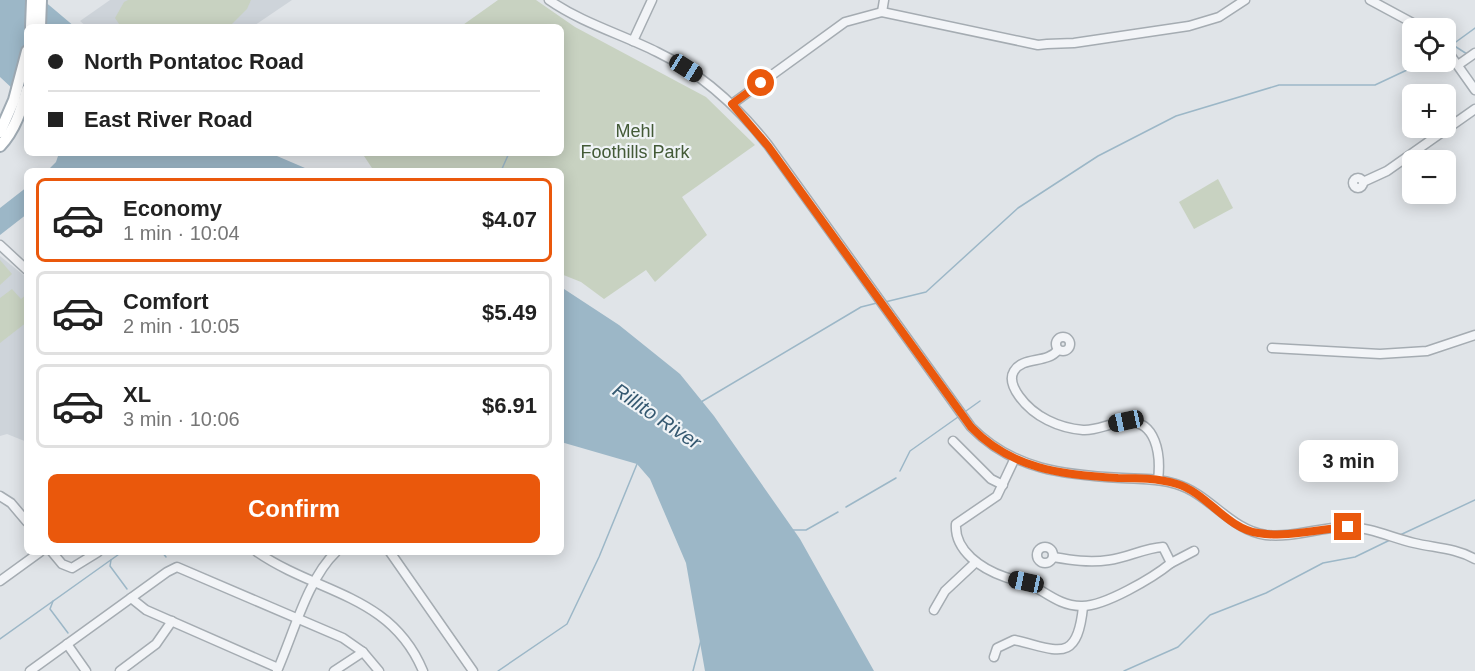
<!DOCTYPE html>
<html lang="en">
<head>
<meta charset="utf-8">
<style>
  :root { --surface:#fff; --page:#f2f2f2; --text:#222; --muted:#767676; --line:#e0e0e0; --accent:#ea580c }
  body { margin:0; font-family:Arial,sans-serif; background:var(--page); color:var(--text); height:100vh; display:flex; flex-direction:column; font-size:22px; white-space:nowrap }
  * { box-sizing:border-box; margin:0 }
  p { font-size:20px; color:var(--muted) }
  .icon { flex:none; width:33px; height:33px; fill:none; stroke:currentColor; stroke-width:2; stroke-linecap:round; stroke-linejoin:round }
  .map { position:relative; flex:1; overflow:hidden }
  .sheet { position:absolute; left:24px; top:168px; width:540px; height:387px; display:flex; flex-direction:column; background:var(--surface); border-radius:9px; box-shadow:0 3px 15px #0003 }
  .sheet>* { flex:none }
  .top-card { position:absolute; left:24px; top:24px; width:540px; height:132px; border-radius:9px; box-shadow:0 3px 15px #0003; display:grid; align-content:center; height:132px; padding:0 24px; background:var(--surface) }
  .buttons { position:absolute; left:1402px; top:18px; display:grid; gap:12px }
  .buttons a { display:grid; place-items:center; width:54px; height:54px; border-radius:9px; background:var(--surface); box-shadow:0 3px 15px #0003; font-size:30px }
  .end { position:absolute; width:27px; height:27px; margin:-14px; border:8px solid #ea580c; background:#fff; box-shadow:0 0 0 3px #fff }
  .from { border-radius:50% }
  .bubble { position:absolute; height:42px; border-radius:9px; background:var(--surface); box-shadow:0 3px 15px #0003; font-size:20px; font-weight:800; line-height:42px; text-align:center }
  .car { position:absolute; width:18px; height:36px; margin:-18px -9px; border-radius:8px; box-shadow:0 0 4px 2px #0007; background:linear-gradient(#222 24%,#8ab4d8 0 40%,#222 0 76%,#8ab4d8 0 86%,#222 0) }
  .top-card b { display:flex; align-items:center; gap:21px; height:57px; font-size:22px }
  .top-card b+b { border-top:2px solid var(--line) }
  .top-card i { width:15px; height:15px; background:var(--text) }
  ul { padding:10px 0 0; list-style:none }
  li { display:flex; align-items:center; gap:18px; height:84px; margin:0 12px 9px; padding:0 12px; border:3px solid var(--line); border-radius:9px }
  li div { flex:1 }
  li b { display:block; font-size:22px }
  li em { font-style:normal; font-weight:800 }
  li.active { border-color:var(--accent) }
  li>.icon { width:54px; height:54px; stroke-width:1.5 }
  .button { display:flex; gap:12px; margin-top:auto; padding:12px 24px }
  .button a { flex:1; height:69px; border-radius:9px; background:var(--accent); color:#fff; font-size:24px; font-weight:800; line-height:69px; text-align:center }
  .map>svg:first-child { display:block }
  .built { fill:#ced4da }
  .green { fill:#c8d2c1 }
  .water { fill:#9cb7c7 }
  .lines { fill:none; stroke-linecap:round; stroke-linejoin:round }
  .stream { stroke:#9cb7c7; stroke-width:1.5 }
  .minor-casing { stroke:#a5acb2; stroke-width:11 }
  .major-casing { stroke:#9faab3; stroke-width:14 }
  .minor { stroke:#f2f4f7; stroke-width:8 }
  .major { stroke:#fff; stroke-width:10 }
  .route { stroke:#ea580c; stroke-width:8 }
  .labels { text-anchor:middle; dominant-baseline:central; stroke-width:4.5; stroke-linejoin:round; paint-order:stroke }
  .park-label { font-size:18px; fill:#435a37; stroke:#eff3f6 }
  .water-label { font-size:20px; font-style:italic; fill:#355971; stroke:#eff3f6 }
</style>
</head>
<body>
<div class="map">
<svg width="1475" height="671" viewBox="0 0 1475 671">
  <rect width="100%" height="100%" fill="#e0e4e8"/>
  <g class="built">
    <polygon points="110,0 292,0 252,27 87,27 80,21"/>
    <polygon points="0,256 27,278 27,442 7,434 0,436"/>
  </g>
  <g class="green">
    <polygon points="128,0 251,0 247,9 229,27 121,27 115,18 124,2"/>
    <polygon points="498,0 536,0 575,27 706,97 755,145 682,197 707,235 655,282 646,270 604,299 581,282 561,274 561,171 374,171 362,153 561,153 561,27 460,27"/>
    <polygon points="1218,179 1233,208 1194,229 1179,202"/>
    <polygon points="0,260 12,274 0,285"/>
    <polygon points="12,289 21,299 27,294 27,322 0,343 0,298"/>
  </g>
  <g class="water">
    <polygon points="0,0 43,0 75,27 27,27 27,102 0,77"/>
    <polygon points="59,153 270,153 312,171 47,171 56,162"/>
    <polygon points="27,187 27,214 0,235 0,208"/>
    <polygon points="561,287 619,325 680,374 714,416 800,539 874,671 705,671 686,563 650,479 637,464 561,442"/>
  </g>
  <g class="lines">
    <g class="stream">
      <polyline points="1453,45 1467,54"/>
      <polyline points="1449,47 1475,28"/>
      <polyline points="501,171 509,153"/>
      <polyline points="885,302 926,292 1018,208 1098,156 1176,116 1279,85 1375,85 1424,62"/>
      <polyline points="701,402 861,307 877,303"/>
      <polyline points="966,411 980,401"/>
      <polyline points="900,471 910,451 958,417"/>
      <polyline points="846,507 896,478"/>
      <polyline points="793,530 806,530 838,512"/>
      <polyline points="1400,535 1475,500"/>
      <polyline points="162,552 166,557"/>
      <polyline points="111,560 110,566 127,589"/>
      <polyline points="53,601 50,609 68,633"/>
      <polyline points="0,639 122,552"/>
      <polyline points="498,671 567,624 599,557 637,464"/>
      <polyline points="693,671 701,640"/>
      <polyline points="1124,671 1178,647 1210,615 1266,593 1323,563 1355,557 1390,540"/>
    </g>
    <defs>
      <g id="minor">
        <path d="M549,0C582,23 621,34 657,52C701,73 738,107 768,145L971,427C1013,470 1065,475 1122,478C1140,479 1158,478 1176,484C1210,494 1230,530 1266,535C1293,538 1320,527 1347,527C1370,527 1392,538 1414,543C1435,548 1456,548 1475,559"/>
        <polyline points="1370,0 1422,28"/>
        <polyline points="882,12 884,0"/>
        <polyline points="633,41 652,0"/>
        <polyline points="1446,49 1475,90"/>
        <polyline points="1458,65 1475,53"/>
        <polyline points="732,104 845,22 882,12 1038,45 1047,44 1074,43 1189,26 1219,17 1245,0"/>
        <circle cx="1358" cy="183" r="5"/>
        <polyline points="1363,182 1387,171 1475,109"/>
        <polyline points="0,245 27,270"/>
        <circle cx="1063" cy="344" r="7"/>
        <polyline points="1272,348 1380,354 1427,351 1475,335"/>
        <path d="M1058,350C1047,364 1023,356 1014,371C1009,379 1014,389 1019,396C1034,417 1059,428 1083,430C1096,431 1110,423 1124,422C1157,418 1161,456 1158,480"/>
        <polyline points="953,441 991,479 1003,485"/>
        <path d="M1014,460L997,496L956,524C954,551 982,569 1005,577C1012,580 1020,579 1027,583C1045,591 1059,606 1081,606C1104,607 1154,577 1171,563L1163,547C1144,548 1127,558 1109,560C1089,563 1071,560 1053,557"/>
        <polyline points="0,496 11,503 27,522"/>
        <circle cx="1045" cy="555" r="8"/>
        <polyline points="52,552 62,564 72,568 98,552"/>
        <path d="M257,552C318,594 391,594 423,671"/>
        <polyline points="390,552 473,671"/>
        <polyline points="1171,563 1194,551"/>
        <polyline points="0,581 40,552"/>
        <polyline points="131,598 146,610 278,668"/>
        <polyline points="934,610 945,591 976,562"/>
        <polyline points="67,644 86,671"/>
        <path d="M994,657L997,648L1014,640C1056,649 1077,666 1083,607"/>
        <polyline points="30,671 167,572 177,567 343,638 363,652 379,671"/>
        <polyline points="120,671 156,644 172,621"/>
        <path d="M277,671C293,635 308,578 336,552"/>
        <polyline points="334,671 363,652"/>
      </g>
      <g id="major">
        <polyline points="31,27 32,0"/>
        <polyline points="40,27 41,0"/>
        <polyline points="0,132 14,100 27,51"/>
        <path d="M0,146C15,130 21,110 27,90"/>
      </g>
    </defs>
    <use href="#minor" class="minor-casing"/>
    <use href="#major" class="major-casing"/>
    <use href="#minor" class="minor"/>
    <use href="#major" class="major"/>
  </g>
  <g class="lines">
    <path class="route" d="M761,83L732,104L768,146L971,427C1011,469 1062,475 1118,478C1137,478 1158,478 1177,484C1207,493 1226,528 1258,533C1288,538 1318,529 1348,527"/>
  </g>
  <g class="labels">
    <g class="park-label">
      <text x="635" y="131">Mehl<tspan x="635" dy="21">Foothills Park</tspan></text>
    </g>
    <g class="water-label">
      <text transform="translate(657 416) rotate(34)">Rillito River</text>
    </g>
  </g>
</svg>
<div class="buttons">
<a><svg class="icon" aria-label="locate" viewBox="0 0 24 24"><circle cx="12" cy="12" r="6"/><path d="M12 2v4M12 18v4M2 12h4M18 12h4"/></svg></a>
<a>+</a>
<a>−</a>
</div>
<i class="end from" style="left:761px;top:83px"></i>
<i class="end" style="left:1348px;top:527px"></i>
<div class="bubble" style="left:1299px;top:440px;width:99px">3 min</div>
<i class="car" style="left:686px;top:68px;rotate:122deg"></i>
<i class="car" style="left:1126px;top:421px;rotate:258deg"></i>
<i class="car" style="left:1026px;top:582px;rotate:282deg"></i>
<div class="top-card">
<b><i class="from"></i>North Pontatoc Road</b>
<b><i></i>East River Road</b>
</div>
<section class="sheet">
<ul>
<li class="active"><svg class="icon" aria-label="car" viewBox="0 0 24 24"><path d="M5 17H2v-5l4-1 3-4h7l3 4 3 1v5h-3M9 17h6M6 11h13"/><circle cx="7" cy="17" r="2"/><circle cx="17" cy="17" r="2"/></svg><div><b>Economy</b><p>1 min · 10:04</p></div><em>$4.07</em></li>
<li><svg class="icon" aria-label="car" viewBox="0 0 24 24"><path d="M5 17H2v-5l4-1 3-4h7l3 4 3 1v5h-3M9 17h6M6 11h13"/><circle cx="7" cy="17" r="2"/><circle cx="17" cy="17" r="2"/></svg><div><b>Comfort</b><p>2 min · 10:05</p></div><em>$5.49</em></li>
<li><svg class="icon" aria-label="car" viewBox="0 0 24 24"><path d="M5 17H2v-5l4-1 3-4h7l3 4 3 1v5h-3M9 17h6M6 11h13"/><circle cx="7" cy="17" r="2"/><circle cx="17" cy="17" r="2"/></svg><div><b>XL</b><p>3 min · 10:06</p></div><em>$6.91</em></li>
</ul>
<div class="button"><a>Confirm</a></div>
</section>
</div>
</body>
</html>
